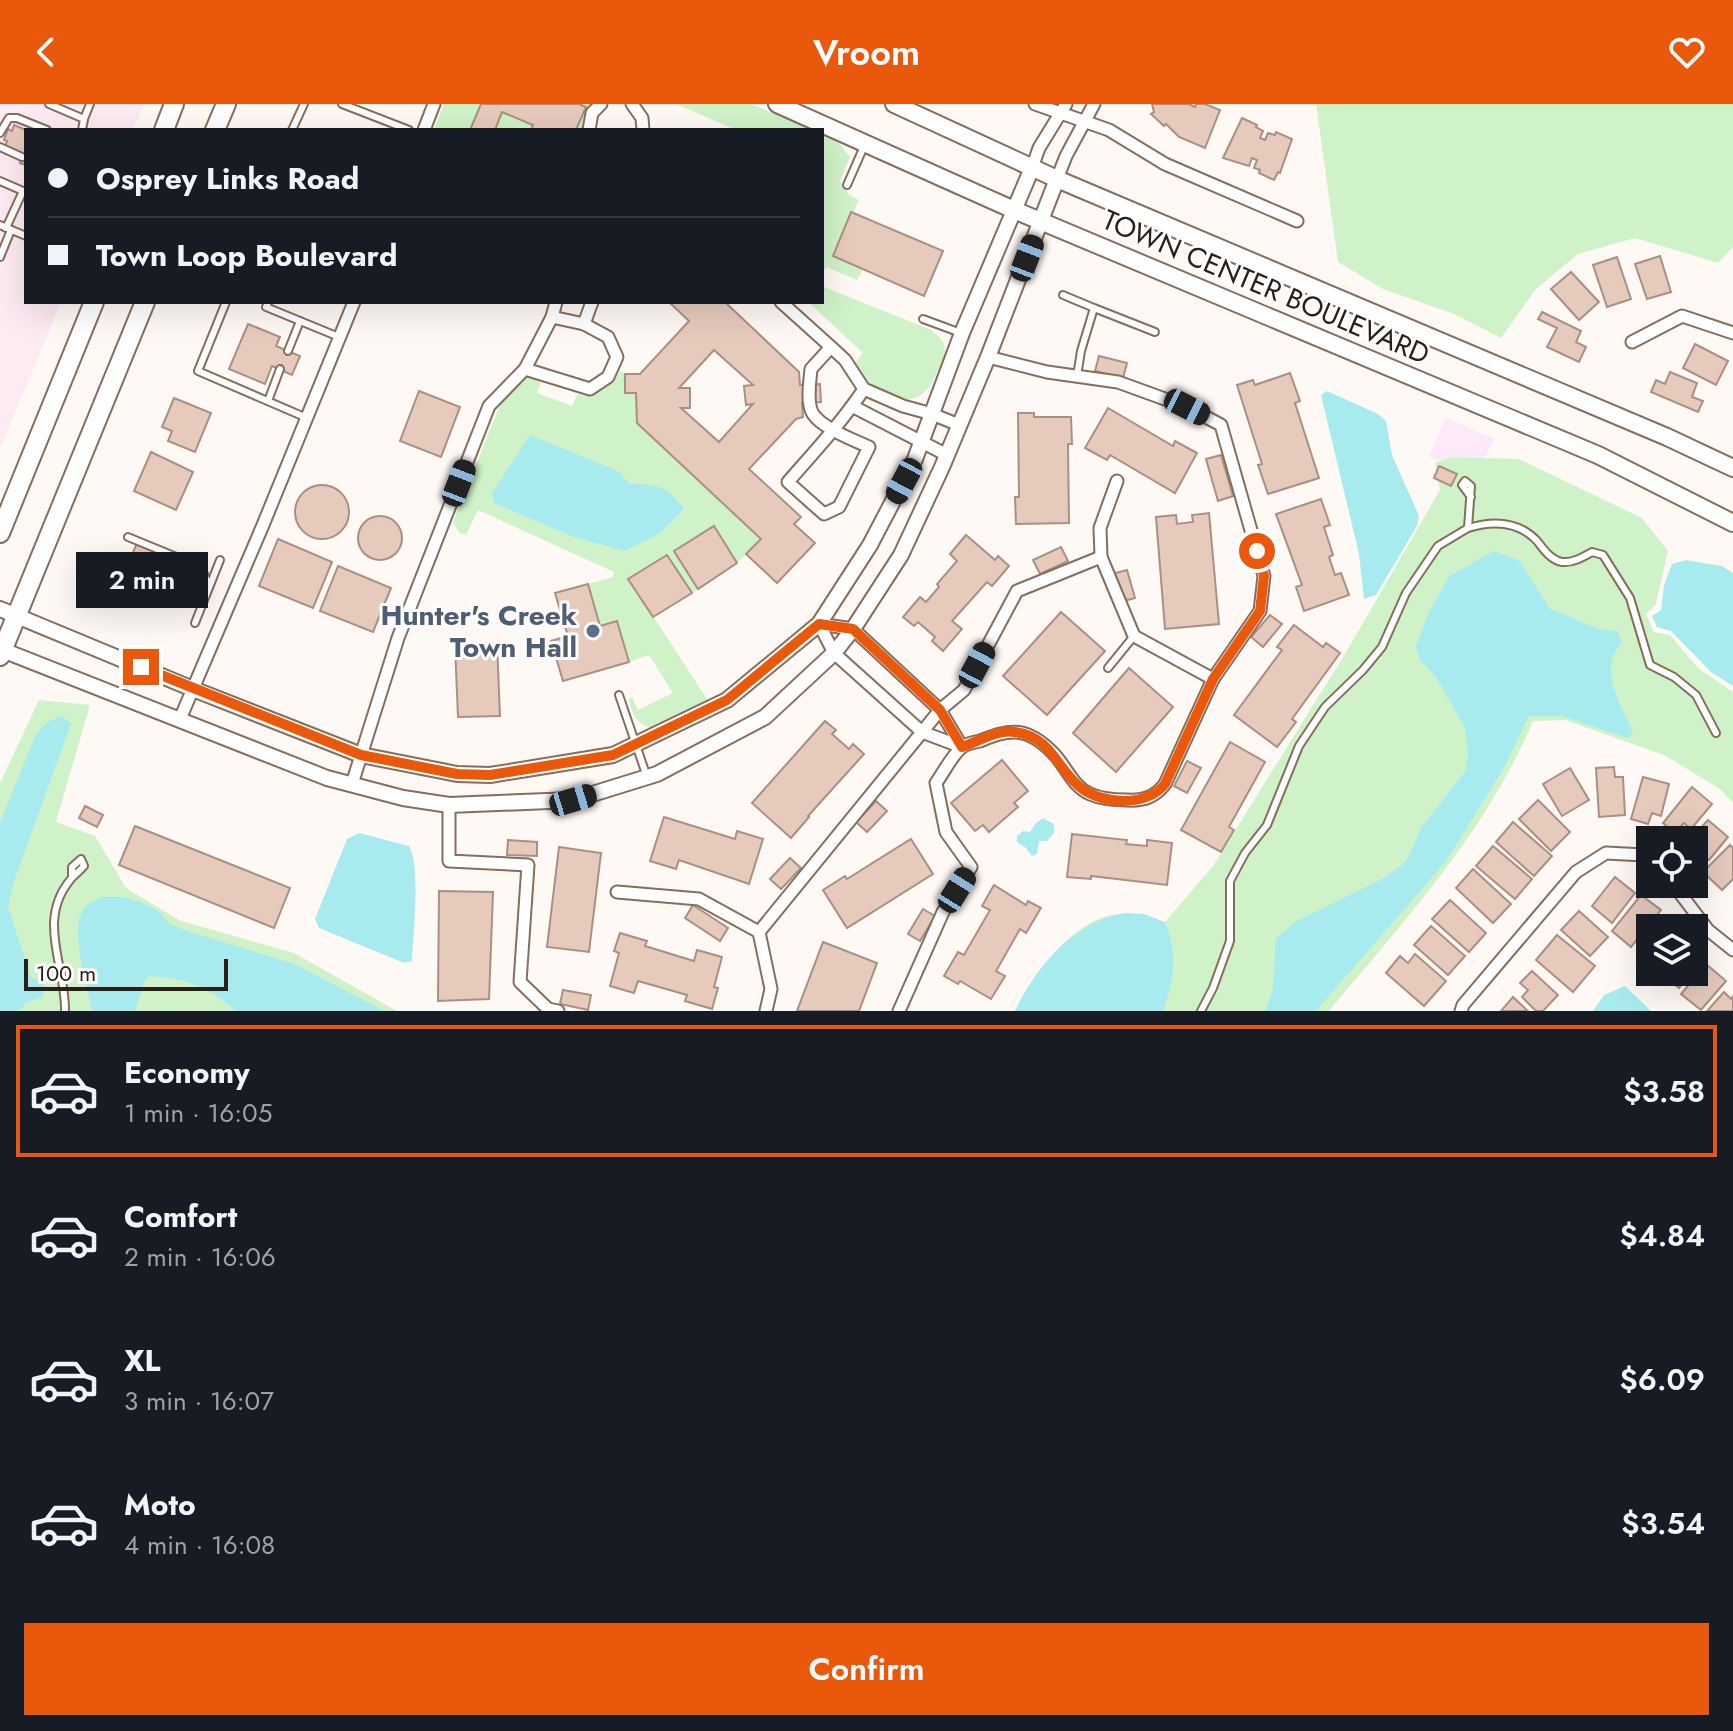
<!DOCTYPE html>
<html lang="en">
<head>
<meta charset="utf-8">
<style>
  :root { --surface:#171b24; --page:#20242c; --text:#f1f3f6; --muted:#9ea1a6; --line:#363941; --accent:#ea580c }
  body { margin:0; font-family:Jost,sans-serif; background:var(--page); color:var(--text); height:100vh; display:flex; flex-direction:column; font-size:30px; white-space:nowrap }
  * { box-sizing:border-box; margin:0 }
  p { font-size:26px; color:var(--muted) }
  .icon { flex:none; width:44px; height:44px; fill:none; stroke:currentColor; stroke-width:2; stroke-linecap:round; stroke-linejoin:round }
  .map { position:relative; height:907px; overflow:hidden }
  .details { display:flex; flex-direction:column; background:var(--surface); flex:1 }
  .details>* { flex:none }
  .top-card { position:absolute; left:24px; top:24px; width:800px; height:176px; border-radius:0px; box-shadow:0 8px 32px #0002; display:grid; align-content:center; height:176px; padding:0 24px; background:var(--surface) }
  .tools { position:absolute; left:1636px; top:722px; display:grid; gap:16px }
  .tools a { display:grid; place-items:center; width:72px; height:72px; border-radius:0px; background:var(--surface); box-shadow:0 8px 32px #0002; font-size:40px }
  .scale { position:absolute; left:24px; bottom:20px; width:204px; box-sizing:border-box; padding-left:8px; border:4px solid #2a201a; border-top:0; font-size:22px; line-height:28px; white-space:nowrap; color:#2a201a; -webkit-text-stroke:6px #fff; paint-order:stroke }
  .end { position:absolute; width:36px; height:36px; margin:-18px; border:10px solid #ea580c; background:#fff; box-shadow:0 0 0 4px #fff }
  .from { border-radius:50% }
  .bubble { position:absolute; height:56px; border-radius:0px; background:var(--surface); box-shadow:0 8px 32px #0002; font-size:26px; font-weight:600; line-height:56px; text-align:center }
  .car { position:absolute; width:24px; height:48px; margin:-24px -12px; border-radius:10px; box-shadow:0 0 6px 2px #0007; background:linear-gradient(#222 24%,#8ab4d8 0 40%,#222 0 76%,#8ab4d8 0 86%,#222 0) }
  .top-card b { display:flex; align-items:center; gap:28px; height:76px; font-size:30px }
  .top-card b+b { border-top:2px solid var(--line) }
  .top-card i { width:20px; height:20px; background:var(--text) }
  ul { padding:14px 0 0; list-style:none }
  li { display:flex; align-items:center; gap:24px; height:132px; margin:0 16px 12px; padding:0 8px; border:4px solid transparent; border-radius:0px }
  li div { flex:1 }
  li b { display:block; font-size:30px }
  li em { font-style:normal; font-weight:600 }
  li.current { border-color:var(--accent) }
  li>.icon { width:72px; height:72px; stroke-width:1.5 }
  .cta { display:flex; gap:16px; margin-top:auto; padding:16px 24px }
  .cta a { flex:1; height:92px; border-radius:0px; background:var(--accent); color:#fff; font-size:32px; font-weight:600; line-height:92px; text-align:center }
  header { display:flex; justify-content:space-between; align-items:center; height:104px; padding:0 24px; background:var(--accent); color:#fff; font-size:36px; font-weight:600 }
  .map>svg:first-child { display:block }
  .commercial { fill:#feeaf2 }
  .industrial { fill:#fde9f9 }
  .green { fill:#d0f2c8 }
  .water { fill:#a8ebef }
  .building { fill:#e6cabc; stroke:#aa8f82; stroke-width:2; fill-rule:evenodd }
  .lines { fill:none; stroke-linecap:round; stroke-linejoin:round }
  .service-casing { stroke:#856e5e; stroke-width:10 }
  .minor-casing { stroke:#856e5e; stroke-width:15 }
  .tertiary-casing { stroke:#856e5e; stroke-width:18 }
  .secondary-casing { stroke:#856e5e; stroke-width:20 }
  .trunk-casing { stroke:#856e5e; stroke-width:22 }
  .service { stroke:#fff; stroke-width:6 }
  .minor { stroke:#fff; stroke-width:11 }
  .tertiary { stroke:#fff; stroke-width:14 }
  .secondary { stroke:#fff; stroke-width:16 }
  .trunk { stroke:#fff; stroke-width:18 }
  .route { stroke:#ea580c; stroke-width:10 }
  .service-dot { fill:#5c6f8a; stroke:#fff; stroke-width:3 }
  .labels { text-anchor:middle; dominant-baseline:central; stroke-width:6; stroke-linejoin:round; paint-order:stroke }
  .street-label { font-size:28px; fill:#2a201a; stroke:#fff }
  .service-label { font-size:28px; font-weight:bold; fill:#4e5e75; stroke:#fff; text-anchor:end }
</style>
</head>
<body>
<header><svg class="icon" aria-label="back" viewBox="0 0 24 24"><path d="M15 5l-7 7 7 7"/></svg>Vroom<svg class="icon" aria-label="heart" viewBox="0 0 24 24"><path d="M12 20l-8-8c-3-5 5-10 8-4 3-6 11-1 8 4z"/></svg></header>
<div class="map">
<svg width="1733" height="907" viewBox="0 0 1733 907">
  <rect width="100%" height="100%" fill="#fef9f5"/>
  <polygon class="commercial" points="0,0 144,0 133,26 26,26 26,198 61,198 0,345"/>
  <polygon class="industrial" points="1446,314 1494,335 1475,374 1429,353"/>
  <g class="green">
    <polygon points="444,0 591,0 593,1 586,26 434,26"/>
    <polygon points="676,0 751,0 812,26 736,26"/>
    <polygon points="1316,0 1733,0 1733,143 1718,159 1635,134 1578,150 1535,186 1501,234 1454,210 1383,185 1338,158"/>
    <polygon points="822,30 837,37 850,53 840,77 849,91 859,96 833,152 863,165 857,176 826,163 822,172"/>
    <path d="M822,182L931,226C938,232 945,237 945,246C945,254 939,263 936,270C922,306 889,301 866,275C861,271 859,265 855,259L863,249L808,198H822Z"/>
    <path d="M620,266L625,270V289H636L761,435L737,459L714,422L674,447L698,485L692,489L667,451L629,475L709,598L652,625C636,619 632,611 629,595L632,593L638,606L673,589L649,551L629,558L617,517L600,522L588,480L613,473L614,468L478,406L466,431L459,429L453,418L500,301L528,272L541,278L537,289L572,302L578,290L590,293L613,279Z"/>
    <path d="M1451,353L1519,355L1642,414L1668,447L1656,500L1646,510L1654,528L1670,531L1698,564L1733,588V699L1720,685L1664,651L1565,616L1533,617C1487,727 1405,816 1329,907H1015C1030,874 1068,824 1104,813C1125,806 1145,810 1165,818L1213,762L1345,550L1440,386L1435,359Z"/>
    <polygon points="39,596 90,601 56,718 95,732 126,784 181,817 294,849 397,907 0,907 0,679"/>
  </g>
  <g class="water">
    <polygon points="1327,287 1378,310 1386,317 1392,351 1419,412 1417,422 1376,491 1364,495 1359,450 1321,291"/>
    <path d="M530,331L620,368L629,380C658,380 667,382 684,405L659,430L625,447L574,433L494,399L492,389Z"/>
    <path d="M1494,447L1520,457L1550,505C1573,512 1595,528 1617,527L1622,538C1597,567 1620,598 1633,627L1631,631L1628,634L1562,612H1529L1505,662L1447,756L1316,907H1265L1273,885L1276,835L1295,818L1382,775L1401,762L1409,752L1422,722L1465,668L1468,652L1465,624L1436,573L1420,556L1416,542L1428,510L1449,472Z"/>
    <polygon points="1686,456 1722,462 1733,469 1733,582 1711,568 1671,527 1657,523 1652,512 1661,506 1664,481 1672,460"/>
    <polygon points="62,612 71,620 13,780 8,803 31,874 45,878 43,893 27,898 20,907 0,907 0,719 35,632 47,618"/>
    <polygon points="1043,714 1054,720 1054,729 1047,737 1039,737 1037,750 1032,752 1026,744 1017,738 1017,732 1023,727 1030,728 1035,720"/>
    <path d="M359,729L409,742C421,762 413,831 412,857L404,859L319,824L315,815L347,735Z"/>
    <path d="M102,793H124L144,799L160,808L169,820L187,827L295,860L384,907H235C214,885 178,871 148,873L144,878L135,907H92C88,884 70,827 82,808C86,800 95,796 102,793Z"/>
    <path d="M1125,809L1144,810L1165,818C1178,848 1174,877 1163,907H1015C1036,862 1075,817 1125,809Z"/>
    <polygon points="1625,882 1651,907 1593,907 1604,891"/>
  </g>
  <g class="building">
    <polygon points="481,0 579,0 586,3 576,26 531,26 533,21 502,8 495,26 470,26"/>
    <polygon points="1152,0 1189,0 1195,3 1196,0 1205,0 1220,6 1205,44 1179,33 1166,20 1164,22 1151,10 1154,8"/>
    <polygon points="1242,14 1257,21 1256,23 1263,27 1260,34 1265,36 1268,29 1275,31 1276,28 1292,35 1280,69 1278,68 1274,76 1259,69 1260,66 1254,64 1257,56 1252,54 1249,62 1223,54"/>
    <polygon points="14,21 26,26 26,61 20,59 23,50 5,43 7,37 4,36 8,25 12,27"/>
    <polygon points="851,108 943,147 924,192 833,152"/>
    <polygon points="1660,152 1671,188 1647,195 1635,160"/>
    <polygon points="1617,153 1631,195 1607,203 1593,161"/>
    <polygon points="1571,168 1599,198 1579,216 1551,185"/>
    <path d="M669,198H725L799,268L800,281L820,280L821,298L802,299L803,313L796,315L749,365L801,413L794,420L815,439L777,479L746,450L761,435L637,319L636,289H625V270H640L689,217ZM714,246L753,281L744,282L746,301L753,300L719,338L681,304H690V284H679Z"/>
    <polygon points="1542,208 1581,227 1576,238 1586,243 1579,258 1547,243 1557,224 1538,215"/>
    <polygon points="248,220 280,233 276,242 300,252 292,271 272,262 265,280 229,265"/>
    <polygon points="1695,240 1728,257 1716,281 1683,264"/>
    <polygon points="1099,252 1127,259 1123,274 1095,267"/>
    <polygon points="1670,268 1697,279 1692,293 1703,297 1698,308 1651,288 1656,276 1665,280"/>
    <polygon points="1290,269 1300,297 1295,299 1319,374 1268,390 1258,361 1262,360 1237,281 1253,276 1255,281"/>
    <polygon points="419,287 460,303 441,353 400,337"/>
    <polygon points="174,294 211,309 195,348 168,337 172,327 162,323"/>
    <polygon points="1108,304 1173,342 1175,337 1197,349 1175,389 1110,351 1107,356 1085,344"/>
    <polygon points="1018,309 1034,309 1034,313 1071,313 1072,340 1068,340 1069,419 1016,420 1015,393 1019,393"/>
    <polygon points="151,348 193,368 176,406 134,387"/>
    <polygon points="1221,351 1233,392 1218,397 1206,355"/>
    <polygon points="1439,362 1457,370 1451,382 1434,374"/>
    <circle cx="322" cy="408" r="27"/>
    <polygon points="1321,395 1330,421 1324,423 1333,451 1329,453 1335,471 1341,469 1349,491 1304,507 1296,483 1302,481 1276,410"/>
    <polygon points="1209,409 1219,520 1165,525 1156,413 1176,411 1177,420 1193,418 1192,411"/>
    <circle cx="380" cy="434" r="22"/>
    <polygon points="714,422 737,459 698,485 674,447"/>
    <polygon points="966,431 995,456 998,452 1009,462 992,482 987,478 952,517 962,525 943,547 932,537 935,533 918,518 914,522 903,513 920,493 926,498 939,483 937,480 957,457 950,450"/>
    <polygon points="278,435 332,458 313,504 259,482"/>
    <polygon points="137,439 179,457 169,481 128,460"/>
    <polygon points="1061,443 1068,457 1040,470 1033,456"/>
    <polygon points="667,451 692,489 653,513 628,475"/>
    <polygon points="338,462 391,484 373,528 320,507"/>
    <polygon points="1127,466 1135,494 1120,498 1112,470"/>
    <polygon points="588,480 600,522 617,517 629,558 563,577 551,537 568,532 555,489"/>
    <polygon points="1061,508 1105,547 1047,611 1003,572"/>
    <polygon points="1270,511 1282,520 1263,543 1251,533"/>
    <polygon points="1294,521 1323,543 1326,539 1340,549 1292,615 1296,618 1277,643 1234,611 1282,546 1277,543"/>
    <polygon points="497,539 500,612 458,613 455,541"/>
    <polygon points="1129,564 1173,603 1116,668 1073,629"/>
    <polygon points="825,617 836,626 832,630 849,645 853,640 864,650 808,712 809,713 791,734 752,699"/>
    <polygon points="1230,638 1265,658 1229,723 1234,726 1221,748 1181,726"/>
    <polygon points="1002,656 1028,687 1014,699 1018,703 989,728 983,721 975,727 951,699"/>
    <polygon points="1187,657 1201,664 1187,689 1174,682"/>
    <polygon points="1614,663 1615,673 1623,673 1625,711 1599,713 1596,664"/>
    <polygon points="1570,664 1589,696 1562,712 1543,680"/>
    <polygon points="1643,673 1669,680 1661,712 1652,709 1648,720 1631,715"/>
    <polygon points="1692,683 1712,700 1691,725 1684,719 1675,729 1663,719"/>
    <polygon points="1538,696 1570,728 1551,747 1519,715"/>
    <polygon points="876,697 887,707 867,728 856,718"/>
    <polygon points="85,702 103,711 97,723 79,714"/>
    <polygon points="664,713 735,735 737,727 763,735 749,780 679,756 676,765 650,757"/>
    <polygon points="1708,716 1728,733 1709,756 1702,750 1695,758 1694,736 1690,736"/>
    <polygon points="1513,718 1552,752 1534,772 1496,738"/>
    <polygon points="135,722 290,784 274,824 119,761"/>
    <polygon points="1072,730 1127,736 1126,740 1147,742 1147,736 1172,739 1167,781 1091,772 1091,775 1067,773"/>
    <polygon points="911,735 933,770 847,824 823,786 845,772 847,775"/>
    <polygon points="508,736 537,738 537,752 507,751"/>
    <polygon points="1730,741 1733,744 1733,775 1722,786 1703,768"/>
    <polygon points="1493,742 1532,775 1515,795 1476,762"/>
    <polygon points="559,743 601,749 589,848 547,843"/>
    <polygon points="790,754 801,764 781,785 770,775"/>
    <polygon points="1473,765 1511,800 1493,819 1456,784"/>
    <polygon points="1615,773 1635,789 1612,819 1592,802"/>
    <polygon points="994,781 1026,801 1028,797 1041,804 1026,829 1020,825 996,867 1005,872 991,895 960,877 958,880 944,872 958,848 964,851 990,806 982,802"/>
    <polygon points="439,787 493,788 489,895 438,897"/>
    <polygon points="1641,791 1661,806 1631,843 1612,827"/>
    <polygon points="1450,796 1486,829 1469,848 1432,815"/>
    <polygon points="693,801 728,824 720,837 685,814"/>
    <polygon points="923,805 935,812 920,837 908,830"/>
    <polygon points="1579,807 1608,833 1590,852 1561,826"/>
    <polygon points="1431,822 1465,852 1448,871 1414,841"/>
    <polygon points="620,829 647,837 645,842 694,857 697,846 722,853 714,883 718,884 712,905 685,897 687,891 638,877 634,889 610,882 619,849 614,847"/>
    <polygon points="1557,831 1595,862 1573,888 1536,856"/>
    <polygon points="823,838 877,859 859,907 797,907"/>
    <polygon points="1415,850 1446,877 1424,902 1386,869 1400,852 1408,859"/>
    <polygon points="1706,860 1726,877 1701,906 1681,890"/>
    <polygon points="1532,867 1558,891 1543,907 1536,907 1522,893 1528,886 1520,879"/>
    <polygon points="1659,868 1692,868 1679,884"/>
    <polygon points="563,886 591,891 588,906 560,900"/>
    <polygon points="1724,888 1731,895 1733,892 1733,907 1707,907"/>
    <polygon points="1513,893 1528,907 1501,907"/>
  </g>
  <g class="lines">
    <defs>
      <g id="service">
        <polyline points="49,0 84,15 82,26"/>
        <polyline points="342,0 409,26"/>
        <polyline points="84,15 90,0"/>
        <polyline points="292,26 304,0"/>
        <polyline points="0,29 9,14 17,14 47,26"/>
        <polyline points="0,43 22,53"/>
        <polyline points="0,77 23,87 6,124"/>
        <polyline points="847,81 865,40"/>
        <polyline points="0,121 26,132"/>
        <polyline points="0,153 11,126"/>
        <polyline points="1063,191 1094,204"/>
        <polyline points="226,198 198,267 307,314"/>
        <polyline points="268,198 266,203 339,233"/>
        <polyline points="923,215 961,229"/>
        <polyline points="288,247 300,217"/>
        <polyline points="1077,272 1081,247 1094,204 1155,228"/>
        <polyline points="268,297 280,265"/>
        <path d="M1468,424C1494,416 1519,417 1538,438C1544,446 1551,456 1562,458C1573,459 1583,453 1592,448L1603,451L1630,494L1650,561L1674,573L1696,591L1716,629"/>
        <polyline points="128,433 201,463 209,482"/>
        <polyline points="195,519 220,456"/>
        <polyline points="1108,564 1134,532"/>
        <polyline points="619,591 647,673"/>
        <path d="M65,907C66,862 36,816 71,775C75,770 80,767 84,762L81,755L72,763V773"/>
        <polyline points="1201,907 1213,884 1230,837 1230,777 1245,749 1267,721 1299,642 1325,603 1363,566 1382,543 1406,489 1438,442 1468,424 1471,382 1465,377 1462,381 1471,393"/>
      </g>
      <g id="minor">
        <polyline points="632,0 642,14 643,26"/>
        <polyline points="1035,0 1109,26 1165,60 1297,117"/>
        <polyline points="424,26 434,0"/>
        <polyline points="589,26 592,9 601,0"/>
        <polyline points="1032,64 1039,44 1066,0"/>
        <polyline points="1057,75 1066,52 1094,0"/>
        <polyline points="781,198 831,243"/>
        <polyline points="584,220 592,198"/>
        <polyline points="1632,238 1682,212 1733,229"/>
        <polyline points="525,265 590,285 608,273 617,253 608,233 584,220 552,213"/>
        <path d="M864,285C842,318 814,348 788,378L824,410L839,403L869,343C854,336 822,324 813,310C806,299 810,277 811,265L831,243L845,256L864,285L903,302L932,310L959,321"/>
        <polyline points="852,302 947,351"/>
        <polyline points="1117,377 1100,424 1101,453 1134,532 1213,575"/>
        <polyline points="819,520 853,525 940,606 962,643"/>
        <polyline points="819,520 834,549 922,628 962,643"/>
        <polyline points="180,615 263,421 354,198"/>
        <polyline points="352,680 398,534 489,302 525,265 552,213 556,198"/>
        <polyline points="449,701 449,757 528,761 520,878 548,905 558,907"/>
        <polyline points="1673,780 1708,826 1733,846"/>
        <polyline points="617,788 699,795 759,828 771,885 766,907"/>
        <polyline points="759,828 940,606 964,586 1017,487 1101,453"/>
        <path d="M899,907L943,808L971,763L946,728L936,679C944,668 952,651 962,643C966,640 975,638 980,637C1010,624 1028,623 1053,649C1066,662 1072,682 1090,690C1101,695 1115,696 1127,696C1144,697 1155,693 1165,680L1213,575L1260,507L1264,472L1221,321L1187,303L1118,278L1047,268L988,253"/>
        <polyline points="1461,907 1463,901 1576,768 1606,749 1644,751 1650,757"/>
      </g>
      <g id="tertiary">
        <polyline points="0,505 193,585 361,651 457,670 490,671 613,651 727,596 819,520 870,441 915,355 962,229 1032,64"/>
        <polyline points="0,545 327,674 403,694 449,701 573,696 657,670 765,613 834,549 853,525 901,451 942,363 988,253 1057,75"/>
      </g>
      <g id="secondary">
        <polyline points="777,0 1014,106 1598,351 1733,419"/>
        <polyline points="894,0 1057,75 1667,333 1733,364"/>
      </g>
      <g id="trunk">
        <polyline points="164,26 174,0"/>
        <polyline points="215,26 226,0"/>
        <polyline points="0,429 94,198"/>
        <polyline points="0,552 145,198"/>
      </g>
    </defs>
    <use href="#service" class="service-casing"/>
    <use href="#minor" class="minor-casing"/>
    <use href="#tertiary" class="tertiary-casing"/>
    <use href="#secondary" class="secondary-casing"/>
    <use href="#trunk" class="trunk-casing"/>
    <use href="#service" class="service"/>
    <use href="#minor" class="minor"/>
    <use href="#tertiary" class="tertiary"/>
    <use href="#secondary" class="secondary"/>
    <use href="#trunk" class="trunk"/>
  </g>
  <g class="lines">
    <path class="route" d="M141,563L361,651L457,670L490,671L613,651L727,596L819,520L853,525L940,606L962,643C979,637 998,625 1015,628C1053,634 1055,663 1080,683C1102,701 1147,703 1165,680L1213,575L1260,507L1264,472L1257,447"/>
  </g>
  <circle class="service-dot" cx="593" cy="527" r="8"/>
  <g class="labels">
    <g class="street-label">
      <text transform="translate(1266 183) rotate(23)">TOWN CENTER BOULEVARD</text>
    </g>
    <g class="service-label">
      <text x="577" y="511">Hunter's Creek<tspan x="577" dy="32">Town Hall</tspan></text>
    </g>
  </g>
</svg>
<div class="tools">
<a><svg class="icon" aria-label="locate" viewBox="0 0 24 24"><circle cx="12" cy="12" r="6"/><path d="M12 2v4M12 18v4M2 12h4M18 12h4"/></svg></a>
<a><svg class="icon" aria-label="layers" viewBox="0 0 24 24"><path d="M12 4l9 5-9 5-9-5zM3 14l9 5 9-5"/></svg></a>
</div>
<div class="scale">100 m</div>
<i class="end from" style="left:1257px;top:447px"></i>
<i class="end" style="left:141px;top:563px"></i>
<div class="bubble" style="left:76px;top:448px;width:132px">2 min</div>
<i class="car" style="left:1027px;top:154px;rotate:21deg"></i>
<i class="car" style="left:1187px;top:303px;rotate:117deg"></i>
<i class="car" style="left:904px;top:377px;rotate:208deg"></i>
<i class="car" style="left:459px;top:379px;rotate:21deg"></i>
<i class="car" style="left:977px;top:561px;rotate:28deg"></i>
<i class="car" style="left:573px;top:696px;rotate:73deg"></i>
<i class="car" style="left:957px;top:786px;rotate:32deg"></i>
<div class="top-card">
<b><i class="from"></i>Osprey Links Road</b>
<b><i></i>Town Loop Boulevard</b>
</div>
</div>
<section class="details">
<ul>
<li class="current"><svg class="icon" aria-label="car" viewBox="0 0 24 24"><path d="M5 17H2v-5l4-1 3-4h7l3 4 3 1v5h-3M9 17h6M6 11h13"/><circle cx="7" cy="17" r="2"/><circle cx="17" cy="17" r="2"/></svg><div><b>Economy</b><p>1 min · 16:05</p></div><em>$3.58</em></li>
<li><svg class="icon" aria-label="car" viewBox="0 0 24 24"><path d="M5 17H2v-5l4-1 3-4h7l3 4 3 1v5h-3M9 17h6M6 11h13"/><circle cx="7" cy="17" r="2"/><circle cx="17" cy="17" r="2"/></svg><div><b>Comfort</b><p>2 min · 16:06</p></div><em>$4.84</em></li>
<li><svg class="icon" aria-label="car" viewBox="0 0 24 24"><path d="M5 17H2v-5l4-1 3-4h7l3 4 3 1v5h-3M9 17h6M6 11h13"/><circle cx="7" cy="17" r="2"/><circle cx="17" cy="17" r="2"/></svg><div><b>XL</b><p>3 min · 16:07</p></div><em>$6.09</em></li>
<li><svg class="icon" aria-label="car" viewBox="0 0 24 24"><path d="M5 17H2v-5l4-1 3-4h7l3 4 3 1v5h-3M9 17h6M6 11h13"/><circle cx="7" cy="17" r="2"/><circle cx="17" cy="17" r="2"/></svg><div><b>Moto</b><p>4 min · 16:08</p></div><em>$3.54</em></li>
</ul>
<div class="cta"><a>Confirm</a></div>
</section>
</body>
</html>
